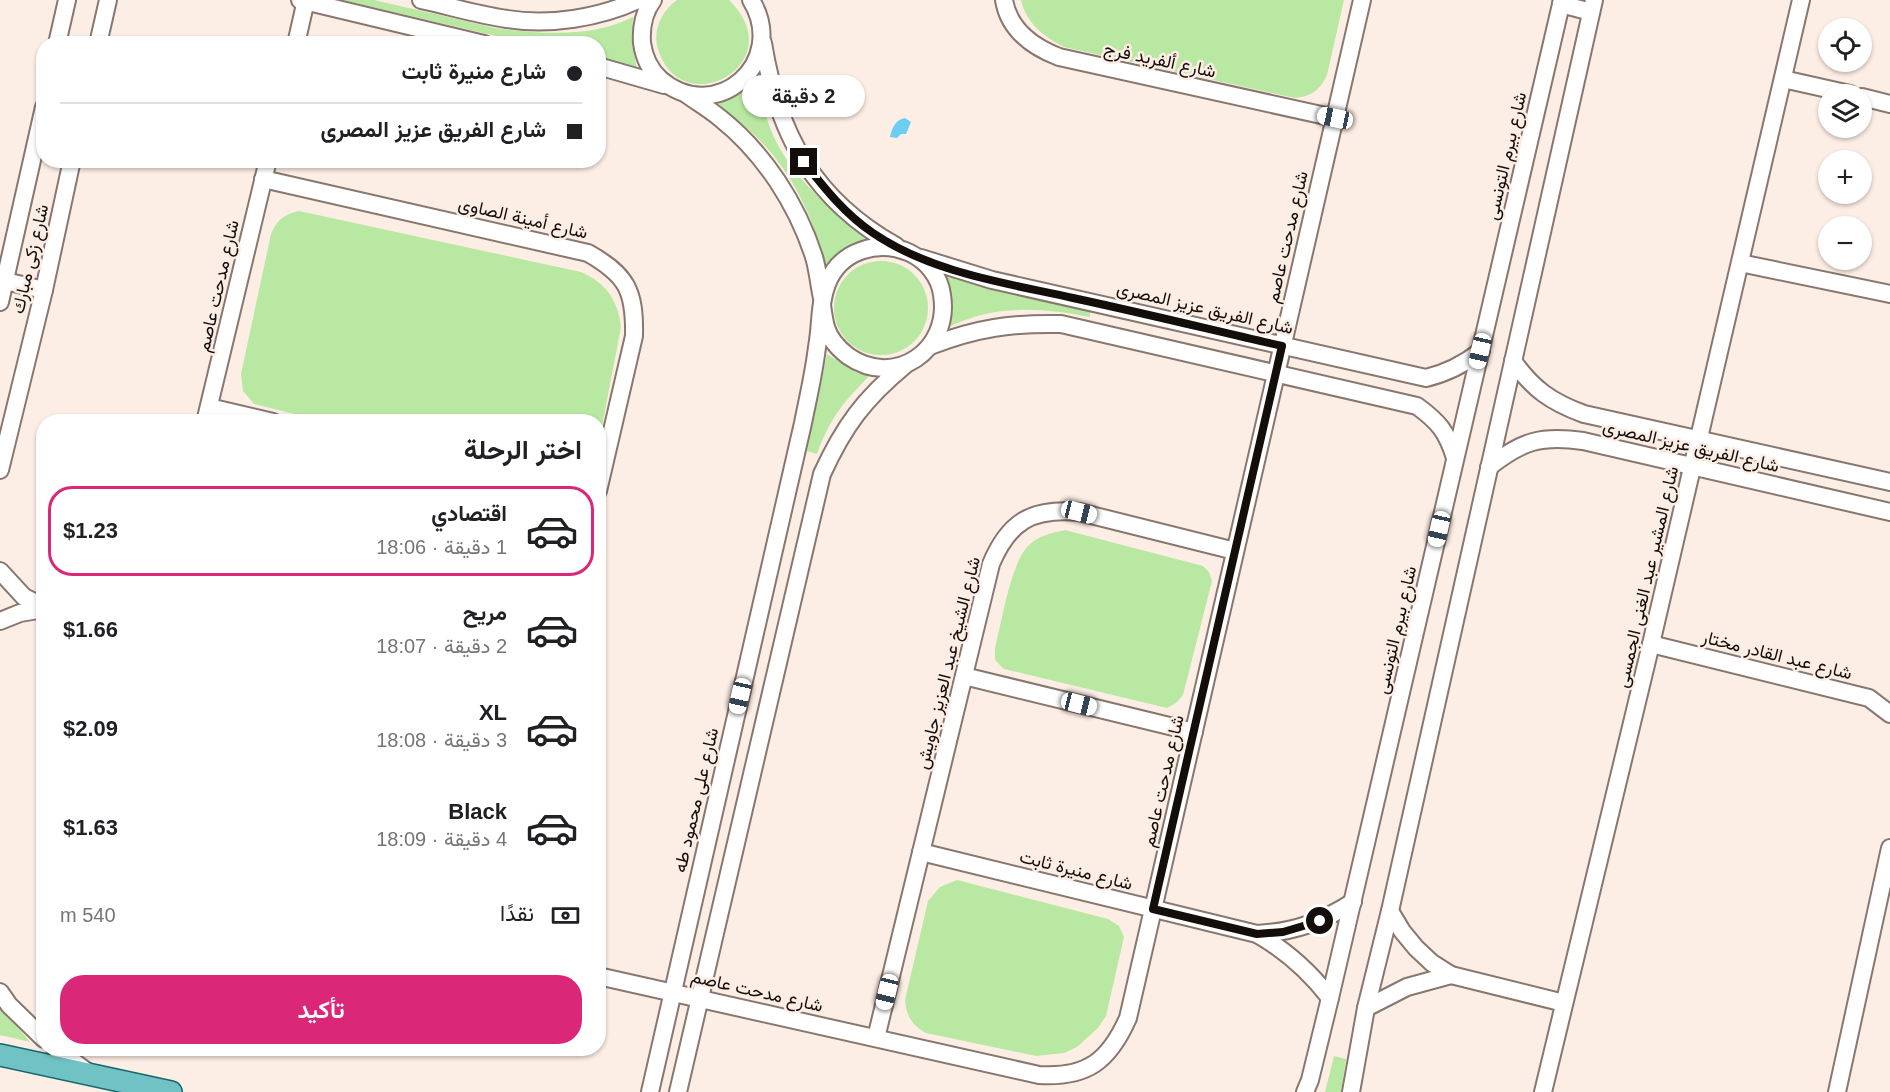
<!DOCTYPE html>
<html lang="ar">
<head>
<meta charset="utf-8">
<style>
  :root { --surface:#fff; --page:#f6f6f6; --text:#202124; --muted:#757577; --line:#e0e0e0; --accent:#db2777 }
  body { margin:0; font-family:Helvetica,Vazirmatn,sans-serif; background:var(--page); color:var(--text); direction:rtl; height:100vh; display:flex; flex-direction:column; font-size:22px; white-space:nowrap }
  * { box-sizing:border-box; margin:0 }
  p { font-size:20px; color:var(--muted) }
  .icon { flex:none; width:33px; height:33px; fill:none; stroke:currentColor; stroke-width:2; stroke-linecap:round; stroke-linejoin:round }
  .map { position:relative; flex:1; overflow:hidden; direction:ltr }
  .sheet { position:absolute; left:36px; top:414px; width:570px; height:642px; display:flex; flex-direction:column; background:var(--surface); border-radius:24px; box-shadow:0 2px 4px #0004; direction:rtl }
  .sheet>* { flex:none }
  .hud { position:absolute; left:36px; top:36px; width:570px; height:132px; border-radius:24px; box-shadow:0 2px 4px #0004; direction:rtl; display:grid; align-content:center; height:132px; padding:0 24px; background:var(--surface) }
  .fabs { position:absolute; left:1818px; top:18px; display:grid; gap:12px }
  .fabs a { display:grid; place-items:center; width:54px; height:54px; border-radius:50%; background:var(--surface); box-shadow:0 2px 4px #0004; font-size:30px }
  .end { position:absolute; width:27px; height:27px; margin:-14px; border:8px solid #140e0b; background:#fff; box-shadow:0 0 0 3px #fff }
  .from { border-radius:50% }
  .bubble { position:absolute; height:42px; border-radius:21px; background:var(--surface); box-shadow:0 2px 4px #0004; font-size:20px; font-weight:600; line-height:42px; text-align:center; direction:rtl }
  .car { position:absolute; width:18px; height:36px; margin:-18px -9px; border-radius:8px; box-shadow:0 0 4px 2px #0007; background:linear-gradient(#fff 24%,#345 0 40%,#fff 0 76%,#345 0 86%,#fff 0) }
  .hud b { display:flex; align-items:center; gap:21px; height:57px; font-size:22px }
  .hud b+b { border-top:2px solid var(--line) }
  .hud i { width:15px; height:15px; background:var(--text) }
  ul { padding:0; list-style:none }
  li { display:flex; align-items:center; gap:18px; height:90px; margin:0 12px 9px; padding:0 12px; border:3px solid transparent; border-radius:24px }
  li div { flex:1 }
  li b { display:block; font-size:22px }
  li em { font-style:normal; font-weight:600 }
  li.current { border-color:var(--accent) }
  li>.icon { width:54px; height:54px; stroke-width:1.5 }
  h2 { padding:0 24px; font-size:27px; line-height:72px }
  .pay { display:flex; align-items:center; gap:15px; height:66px; padding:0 24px; font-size:22px }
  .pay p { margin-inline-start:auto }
  .action { display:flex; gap:12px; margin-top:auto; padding:12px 24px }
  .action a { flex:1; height:69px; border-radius:24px; background:var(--accent); color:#fff; font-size:24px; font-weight:600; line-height:69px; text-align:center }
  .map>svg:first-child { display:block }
  .green { fill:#b8e8a1 }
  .water { fill:#6acef3 }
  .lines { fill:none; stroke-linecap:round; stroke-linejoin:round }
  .minor-casing { stroke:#88776e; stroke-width:20 }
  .major-casing { stroke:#13686b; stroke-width:24 }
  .minor { stroke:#fff; stroke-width:16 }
  .major { stroke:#71c2c5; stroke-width:21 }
  .route { stroke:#140e0b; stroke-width:8 }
  .labels { text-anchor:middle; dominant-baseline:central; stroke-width:5; stroke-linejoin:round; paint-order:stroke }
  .street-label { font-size:18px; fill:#140e0b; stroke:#fdeee5 }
</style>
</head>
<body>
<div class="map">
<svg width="1890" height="1092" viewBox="0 0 1890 1092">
  <rect width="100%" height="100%" fill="#fdeee5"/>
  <g class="green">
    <path d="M342,0H374L495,28C540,34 592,38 633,17L632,40L637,70L599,61L598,44L526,43Z"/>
    <path d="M677,0H729C794,63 681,125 658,49C652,30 662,11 677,0Z"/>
    <path d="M1021,0H1344L1327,75C1320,90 1312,96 1295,98L1064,47C1044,37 1026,23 1021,0Z"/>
    <path d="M758,78C761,91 763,106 767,119C783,171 827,206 867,240C846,247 839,252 826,270C811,202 777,143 717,106Z"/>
    <path d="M299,211L581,272C606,283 618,300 621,327L599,442L598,422L323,421L254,404L243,391L241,374L271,234C277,220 284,214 299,211Z"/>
    <circle cx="881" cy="308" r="47"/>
    <path d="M946,274L1090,309V317C1042,308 996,304 951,326L952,301Z"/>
    <path d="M827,354L855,372L869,376C843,403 830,418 817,454L807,451Z"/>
    <path d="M1065,530L1203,566L1209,572L1212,581L1183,695L1176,703L1167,708L1004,669L995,660V648C1002,621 1010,567 1027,547C1037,536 1051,533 1065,530Z"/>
    <path d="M957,880L1108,919L1119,926L1124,937L1106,1016L1098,1028L1077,1047L1064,1053L1036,1056L926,1033C912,1025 906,1016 905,1000L928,901L940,887Z"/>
    <polygon points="0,1006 30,1042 0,1035"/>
    <polygon points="1334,1056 1346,1059 1341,1092 1325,1092"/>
  </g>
  <path class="water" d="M905,118L911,122L906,134H901L897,138L890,137C892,128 895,120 905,118Z"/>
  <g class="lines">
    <defs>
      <g id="minor">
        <polyline points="300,0 484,44"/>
        <path d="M421,0C449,6 478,15 507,19C549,26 599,18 638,0"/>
        <path d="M653,0C643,13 641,27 642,43C644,57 650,70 660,79C716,127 789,62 751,0"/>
        <path d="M1004,0C1009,30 1033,47 1059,57L1335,118"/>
        <polyline points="1561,4 1591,12"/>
        <path d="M763,43C778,135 814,200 896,246"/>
        <polyline points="57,44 67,0"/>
        <polyline points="98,44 108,0"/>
        <polyline points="296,44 306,0"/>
        <polyline points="598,66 664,85"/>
        <polyline points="1783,79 1850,94"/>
        <path d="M686,94C697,102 709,109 720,118C764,153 797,204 814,257C818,270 819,285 822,298"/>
        <polyline points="1862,97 1890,104"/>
        <path d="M263,179L588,253C627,275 635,291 634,336L598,491"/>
        <path d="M921,258L992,280L1426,378C1447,373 1463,365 1481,351"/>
        <polyline points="1740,263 1890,294"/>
        <polyline points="5,281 44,290"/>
        <polyline points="0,302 44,107"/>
        <path d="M930,346C977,328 1011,323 1061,324L1417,406C1439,422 1447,432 1455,458"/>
        <path d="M1513,361C1533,389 1551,402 1584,414L1890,482"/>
        <polyline points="209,407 273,422"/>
        <polyline points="205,422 268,160"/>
        <path d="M1489,467C1522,441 1541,435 1583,441L1890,512"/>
        <polyline points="0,470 44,290 72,160"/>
        <polyline points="0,571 24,597 44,607"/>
        <polyline points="0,621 20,613 44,609"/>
        <polyline points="1651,644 1869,698 1890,714"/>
        <polyline points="964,676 1194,732"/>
        <path d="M921,852L1257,934C1287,951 1309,971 1330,998"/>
        <polyline points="1390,911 1402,931 1416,948 1432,963 1451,975 1564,1003"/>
        <path d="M1257,934C1294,932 1322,922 1353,902"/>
        <path d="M598,976L1039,1075C1087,1078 1109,1061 1128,1018L1362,0"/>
        <polyline points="0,992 9,1005 44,1039"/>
        <polyline points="1366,1008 1407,987 1451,975"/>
        <path d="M876,1038L991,564C1009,521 1032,508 1079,512L1235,551"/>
        <polyline points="55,1048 89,1073"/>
        <path d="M650,1092L803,423C808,398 814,373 817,347C821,326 819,304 827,284C840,250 879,239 910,253C927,261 940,277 942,295C951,350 895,389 848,356C839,349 829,338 826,327C824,320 823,312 822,305"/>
        <path d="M678,1092L822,474C844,426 864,399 905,365"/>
        <polyline points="1305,1092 1310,1080 1330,998 1562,0"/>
        <polyline points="1351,1092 1366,1008 1390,911 1594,0"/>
        <polyline points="1543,1092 1651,644 1801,0"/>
        <polyline points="1837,1092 1890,848"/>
      </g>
      <polyline id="major" points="0,1055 171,1092"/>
    </defs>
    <use href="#minor" class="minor-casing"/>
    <use href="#major" class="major-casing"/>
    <use href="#minor" class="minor"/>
    <use href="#major" class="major"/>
  </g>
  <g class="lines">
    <path class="route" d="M804,162C825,189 845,214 873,233C932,273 1006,283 1073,298C1143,313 1212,330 1282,346L1153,909L1257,934L1283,932L1320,921"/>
  </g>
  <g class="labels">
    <g class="street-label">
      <text transform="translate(1160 60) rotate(12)">شارع ألفريد فرج</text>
      <text transform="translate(1506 156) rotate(-77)">شارع بيرم التونسى</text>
      <text transform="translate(523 218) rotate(13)">شارع أمينة الصاوى</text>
      <text transform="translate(1287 237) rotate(-77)">شارع مدحت عاصم</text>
      <text transform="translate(30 259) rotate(-77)">شارع زكى مبارك</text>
      <text transform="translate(218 286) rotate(-77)">شارع مدحت عاصم</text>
      <text transform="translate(1205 308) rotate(13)">شارع الفريق عزيز المصرى</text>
      <text transform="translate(1691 446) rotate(13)">شارع الفريق عزيز المصرى</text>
      <text transform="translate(1647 577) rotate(-77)">شارع المشير عبد الغنى الجمسى</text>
      <text transform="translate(1396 630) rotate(-77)">شارع بيرم التونسى</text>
      <text transform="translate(1777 655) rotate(14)">شارع عبد القادر مختار</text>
      <text transform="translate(948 663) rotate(-76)">شارع الشيخ عبد العزيز جاويش</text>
      <text transform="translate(1163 781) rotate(-77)">شارع مدحت عاصم</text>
      <text transform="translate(696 800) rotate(-77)">شارع على محمود طه</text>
      <text transform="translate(1076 870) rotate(14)">شارع منيرة ثابت</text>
      <text transform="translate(757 991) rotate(13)">شارع مدحت عاصم</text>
    </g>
  </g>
</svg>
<div class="fabs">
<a><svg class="icon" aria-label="locate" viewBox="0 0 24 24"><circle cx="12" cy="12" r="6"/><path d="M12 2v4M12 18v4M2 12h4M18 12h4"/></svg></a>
<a><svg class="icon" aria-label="layers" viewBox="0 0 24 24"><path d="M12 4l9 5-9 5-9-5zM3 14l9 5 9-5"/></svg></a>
<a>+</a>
<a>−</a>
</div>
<i class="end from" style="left:1320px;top:921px"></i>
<i class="end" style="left:804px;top:162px"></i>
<div class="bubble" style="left:742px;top:75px;width:123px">2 دقيقة</div>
<i class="car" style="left:1335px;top:118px;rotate:282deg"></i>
<i class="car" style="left:1480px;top:351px;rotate:193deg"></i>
<i class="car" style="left:1079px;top:512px;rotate:104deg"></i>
<i class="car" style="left:1439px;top:529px;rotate:193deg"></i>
<i class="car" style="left:740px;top:696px;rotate:193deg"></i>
<i class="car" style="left:1079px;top:704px;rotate:104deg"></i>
<i class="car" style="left:887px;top:992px;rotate:194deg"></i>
<div class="hud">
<b><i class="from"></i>شارع منيرة ثابت</b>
<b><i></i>شارع الفريق عزيز المصرى</b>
</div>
<section class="sheet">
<h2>اختر الرحلة</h2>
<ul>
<li class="current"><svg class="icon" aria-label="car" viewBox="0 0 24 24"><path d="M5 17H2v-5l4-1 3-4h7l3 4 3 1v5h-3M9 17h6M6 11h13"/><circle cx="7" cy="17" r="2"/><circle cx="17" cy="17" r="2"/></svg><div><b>اقتصادي</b><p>1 دقيقة · 18:06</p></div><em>$1.23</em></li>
<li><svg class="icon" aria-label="car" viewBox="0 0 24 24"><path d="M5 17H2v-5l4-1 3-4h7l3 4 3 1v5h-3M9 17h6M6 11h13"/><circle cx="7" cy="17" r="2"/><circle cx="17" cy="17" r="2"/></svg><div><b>مريح</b><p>2 دقيقة · 18:07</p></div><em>$1.66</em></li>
<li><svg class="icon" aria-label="car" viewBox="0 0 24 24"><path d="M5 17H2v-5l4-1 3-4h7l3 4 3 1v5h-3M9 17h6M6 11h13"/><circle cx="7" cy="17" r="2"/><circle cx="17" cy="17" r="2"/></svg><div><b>XL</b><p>3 دقيقة · 18:08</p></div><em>$2.09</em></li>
<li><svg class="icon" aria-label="car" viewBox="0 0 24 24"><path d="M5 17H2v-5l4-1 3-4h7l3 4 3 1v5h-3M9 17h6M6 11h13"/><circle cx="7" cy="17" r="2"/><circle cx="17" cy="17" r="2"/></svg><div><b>Black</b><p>4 دقيقة · 18:09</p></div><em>$1.63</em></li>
</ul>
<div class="pay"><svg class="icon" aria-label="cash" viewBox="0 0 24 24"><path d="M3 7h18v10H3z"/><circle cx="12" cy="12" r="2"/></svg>نقدًا<p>540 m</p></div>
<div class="action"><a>تأكيد</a></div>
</section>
</div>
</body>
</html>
